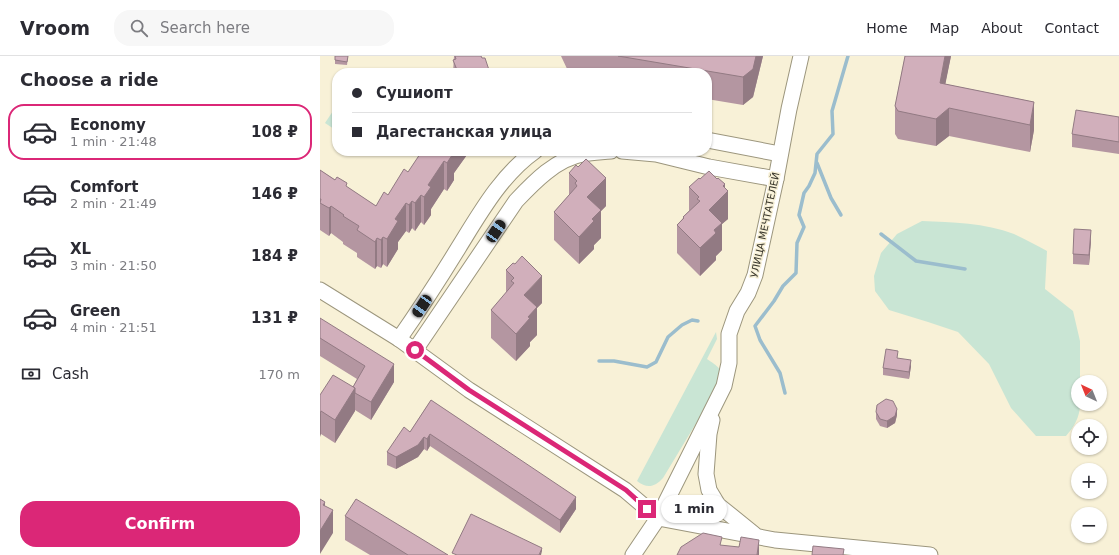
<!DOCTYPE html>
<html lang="en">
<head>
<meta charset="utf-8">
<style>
  :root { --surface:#fff; --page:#f7f7f7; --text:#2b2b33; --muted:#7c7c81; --line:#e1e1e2; --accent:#db2777 }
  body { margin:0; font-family:"DejaVu Sans",sans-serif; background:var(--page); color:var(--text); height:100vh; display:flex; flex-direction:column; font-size:15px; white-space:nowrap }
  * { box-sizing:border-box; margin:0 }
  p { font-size:13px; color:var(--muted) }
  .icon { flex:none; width:22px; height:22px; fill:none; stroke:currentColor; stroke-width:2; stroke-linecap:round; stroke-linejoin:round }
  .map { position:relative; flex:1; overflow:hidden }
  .details { display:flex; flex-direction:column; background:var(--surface); width:320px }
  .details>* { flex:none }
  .hud { position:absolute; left:12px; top:12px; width:380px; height:88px; border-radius:16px; box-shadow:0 1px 3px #0004; display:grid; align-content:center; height:88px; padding:0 20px; background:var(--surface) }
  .needle { width:26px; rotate:317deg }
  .fabs { position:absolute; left:751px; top:319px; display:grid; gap:8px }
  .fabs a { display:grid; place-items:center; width:36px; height:36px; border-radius:50%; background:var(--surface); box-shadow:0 1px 3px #0004; font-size:20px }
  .end { position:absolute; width:18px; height:18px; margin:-9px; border:5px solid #db2777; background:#fff; box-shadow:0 0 0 2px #fff }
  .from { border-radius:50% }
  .bubble { position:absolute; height:28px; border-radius:14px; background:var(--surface); box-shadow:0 1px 3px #0004; font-size:13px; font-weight:700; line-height:28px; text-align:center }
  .car { position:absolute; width:12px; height:24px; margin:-12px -6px; border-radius:5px; box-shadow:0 0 3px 1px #0007; background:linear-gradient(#222 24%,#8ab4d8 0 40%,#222 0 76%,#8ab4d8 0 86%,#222 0) }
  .hud b { display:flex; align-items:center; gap:14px; height:38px; font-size:15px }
  .hud b+b { border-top:1px solid var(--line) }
  .hud i { width:10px; height:10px; background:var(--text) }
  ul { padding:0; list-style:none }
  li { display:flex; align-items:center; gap:12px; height:56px; margin:0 8px 6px; padding:0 12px; border:2px solid transparent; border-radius:16px }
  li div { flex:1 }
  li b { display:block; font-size:15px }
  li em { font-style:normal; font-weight:700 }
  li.active { border-color:var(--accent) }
  li>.icon { width:36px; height:36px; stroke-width:1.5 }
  h2 { padding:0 20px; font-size:18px; line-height:48px }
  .pay { display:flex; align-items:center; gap:10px; height:44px; padding:0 20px; font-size:15px }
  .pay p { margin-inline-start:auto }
  .button { display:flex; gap:8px; margin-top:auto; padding:8px 20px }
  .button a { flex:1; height:46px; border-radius:16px; background:var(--accent); color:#fff; font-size:16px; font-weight:700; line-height:46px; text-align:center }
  header { display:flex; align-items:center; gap:24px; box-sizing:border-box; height:56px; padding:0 20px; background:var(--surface); border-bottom:1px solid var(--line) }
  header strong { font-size:19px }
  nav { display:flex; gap:22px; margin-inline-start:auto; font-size:14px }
  .search { width:280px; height:36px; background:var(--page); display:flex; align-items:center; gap:10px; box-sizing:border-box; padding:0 14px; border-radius:16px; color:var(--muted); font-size:15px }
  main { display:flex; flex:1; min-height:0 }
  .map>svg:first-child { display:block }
  .green { fill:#c9e5d4 }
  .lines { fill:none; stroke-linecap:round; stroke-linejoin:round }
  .stream { stroke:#9bbdcd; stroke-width:3.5 }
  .minor-casing { stroke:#9c967d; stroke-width:17 }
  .minor { stroke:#fff; stroke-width:15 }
  .wall { fill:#b496a1 }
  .shaded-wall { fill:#927a83 }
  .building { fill:#d1afbb; stroke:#927a83 }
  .route { stroke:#db2777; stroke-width:5 }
  .labels { text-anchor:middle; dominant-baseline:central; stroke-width:3; stroke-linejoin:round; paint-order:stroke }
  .street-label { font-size:10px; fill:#36342a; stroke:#f8f1d7 }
</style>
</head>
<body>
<header>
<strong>Vroom</strong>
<div class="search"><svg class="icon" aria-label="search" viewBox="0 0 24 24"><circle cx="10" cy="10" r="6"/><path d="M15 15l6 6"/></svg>Search here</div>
<nav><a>Home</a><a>Map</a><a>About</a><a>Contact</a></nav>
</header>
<main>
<section class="details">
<h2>Choose a ride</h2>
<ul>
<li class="active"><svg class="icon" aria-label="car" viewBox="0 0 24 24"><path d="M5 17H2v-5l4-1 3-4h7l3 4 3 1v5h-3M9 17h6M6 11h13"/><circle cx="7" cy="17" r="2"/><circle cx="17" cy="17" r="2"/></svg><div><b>Economy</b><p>1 min · 21:48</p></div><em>108 ₽</em></li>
<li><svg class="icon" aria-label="car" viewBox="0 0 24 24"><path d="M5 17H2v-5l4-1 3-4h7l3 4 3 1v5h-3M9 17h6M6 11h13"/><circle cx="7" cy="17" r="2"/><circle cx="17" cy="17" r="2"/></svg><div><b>Comfort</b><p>2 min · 21:49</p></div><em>146 ₽</em></li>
<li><svg class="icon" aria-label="car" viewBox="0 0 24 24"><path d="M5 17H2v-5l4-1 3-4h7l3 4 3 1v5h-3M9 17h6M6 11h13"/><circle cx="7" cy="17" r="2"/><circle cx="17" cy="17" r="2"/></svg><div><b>XL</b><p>3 min · 21:50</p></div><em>184 ₽</em></li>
<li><svg class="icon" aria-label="car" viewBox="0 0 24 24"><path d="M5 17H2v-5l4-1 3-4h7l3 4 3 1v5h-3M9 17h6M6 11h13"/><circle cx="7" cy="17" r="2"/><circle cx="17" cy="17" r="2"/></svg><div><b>Green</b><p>4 min · 21:51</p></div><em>131 ₽</em></li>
</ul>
<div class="pay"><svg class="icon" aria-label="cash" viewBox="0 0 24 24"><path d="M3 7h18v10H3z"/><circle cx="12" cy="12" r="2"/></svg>Cash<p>170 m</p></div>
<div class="button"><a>Confirm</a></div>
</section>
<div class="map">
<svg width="799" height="499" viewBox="0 0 799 499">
  <rect width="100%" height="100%" fill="#f8f1d7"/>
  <g class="green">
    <polygon points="17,49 17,75 5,67"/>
    <path d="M602,165C632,166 665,167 694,178C705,183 716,189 727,195L725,233L753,255L760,285V326H758V348H760C760,361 754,371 746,380H716L691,352L669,308L638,276L608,266L569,254L555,235L554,220L561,197L577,178Z"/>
    <path d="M396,276L397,283L387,303C397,310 404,313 401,326L343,422C335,431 327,433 317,425Z"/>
  </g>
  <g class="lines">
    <g class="stream">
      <polyline points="497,107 511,142 521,159"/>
      <polyline points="561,178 596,205 645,213"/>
      <polyline points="279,305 294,305 327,311 336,306 348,281 362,269 372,264 378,265"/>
      <polyline points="465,337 460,317 440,284 435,270 454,245 463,230 476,217 477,187 484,171 479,159 484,137 489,130 495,117 497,98 513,78 512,55 528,0"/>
    </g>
    <defs>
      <g id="minor">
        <polyline points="387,84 460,98"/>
        <polyline points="302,95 336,98 389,111 456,123"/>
        <polyline points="0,234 79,283 149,334 305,434 338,462 455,484 610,499"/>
        <path d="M79,283C100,253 120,222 139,191C160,157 182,118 215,95"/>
        <path d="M95,294L196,145C214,126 236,103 263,98C272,96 281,96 291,95"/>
        <polyline points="392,364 389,378 386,418 389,434 398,449 434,478"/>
        <polyline points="313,499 338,462 404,330 409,307 409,278 417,255 428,237 435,219 456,123 469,53 481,0"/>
      </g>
    </defs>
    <use href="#minor" class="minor-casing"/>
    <use href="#minor" class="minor"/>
  </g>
  <g class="wall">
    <polygon points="28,0 27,9 15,8 15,4"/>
    <polygon points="134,0 161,0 170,17 133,17"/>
    <polygon points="241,0 443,0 433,41 423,49 387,43 387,17 249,17"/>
    <polygon points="585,0 631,0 625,28 714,46 714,74 710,96 629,80 616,90 578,83 575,78 575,50"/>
    <polygon points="799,61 799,98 752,91 752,78"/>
    <polygon points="100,95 152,95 151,97 149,96 134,117 134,124 127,135 124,133 111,153 111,159 104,169 101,166 95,175 92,172 89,177 86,175 78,186 78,193 67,211 63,208 61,212 57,210 55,213 37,201 37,197 23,188 23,186 11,177 9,180 0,174 0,114 56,150 68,139 88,116 100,99"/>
    <polygon points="249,117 286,150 281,155 281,182 274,189 274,193 259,208 234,184 234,156 249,139"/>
    <polygon points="380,123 405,132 408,163 402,168 402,194 396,200 396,204 380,220 357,197 357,169 363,162 363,161 369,155 369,131"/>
    <polygon points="771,184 769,209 753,208 753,198"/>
    <polygon points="186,214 222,247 217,252 217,279 210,286 210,290 196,305 171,282 171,254 186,237"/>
    <polygon points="0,262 74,326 51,364 35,354 35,355 15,387 1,378 0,339 33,331 37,323 0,300"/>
    <polygon points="578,302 591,310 589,323 563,319 563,312"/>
    <polygon points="111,344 256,453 240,477 110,390 107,395 104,393 98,401 76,413 67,409 67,396 90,376"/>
    <polygon points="556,356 577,359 575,367 567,372 560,370 556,363"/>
    <polygon points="25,460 128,499 50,499 25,484"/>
  </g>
  <g class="shaded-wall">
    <polygon points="436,0 443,0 433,41 423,49 423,21"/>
    <polygon points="625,0 631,0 620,55 620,27"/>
    <polygon points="714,46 714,74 710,96 710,69"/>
    <polygon points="629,52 629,80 616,90 616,63"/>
    <polygon points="131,95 149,95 149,96 134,117 134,124 127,135 127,107"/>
    <polygon points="124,105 124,133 111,153 111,159 104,169 104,141 108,129"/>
    <polygon points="286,122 286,150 281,155 281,182 274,189 274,193 259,208 259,181 267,141"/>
    <polygon points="405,128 405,138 408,135 408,163 402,168 402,194 396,200 396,204 380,220 380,192 389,154 403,130"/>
    <polygon points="101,139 101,166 95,175 95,147"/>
    <polygon points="92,145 92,172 89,177 89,149"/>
    <polygon points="86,147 86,175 78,186 78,193 67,211 67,183 75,163"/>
    <polygon points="11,150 11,177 9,180 9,152"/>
    <polygon points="771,174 771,184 769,209 769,199"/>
    <polygon points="63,181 63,208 61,212 61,184"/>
    <polygon points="57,182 57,210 55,213 55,186"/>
    <polygon points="222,220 222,247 217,252 217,279 210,286 210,290 196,305 196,278 204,239"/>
    <polygon points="591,304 591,310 589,323 589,316"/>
    <polygon points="74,308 74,326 51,364 51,346"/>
    <polygon points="35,332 35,355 15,387 15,364"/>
    <polygon points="577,353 577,359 575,367 567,372 567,365"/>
    <polygon points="1,355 1,378 0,381 0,358"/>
    <polygon points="110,378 110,390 107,395 107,383"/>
    <polygon points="104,381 104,393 98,401 76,413 76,401"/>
    <polygon points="256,441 256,453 240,477 240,464"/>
    <polygon points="5,446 5,466 13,454 13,477 0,498 0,475 3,449"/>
    <polygon points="439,484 439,499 437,499"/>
    <polygon points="222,492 222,495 221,499 219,499"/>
  </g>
  <g class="building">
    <polygon points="15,0 28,0 27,6 15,4"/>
    <polygon points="135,0 161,0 162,2 165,2 170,17 136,17 135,15 137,14 133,4 136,3"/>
    <polygon points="298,0 436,0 433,13 423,21"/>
    <polygon points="585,0 625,0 620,27 714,46 710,69 629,52 616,63 578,55 575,50"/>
    <polygon points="756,54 799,61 799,86 752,78"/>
    <polygon points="102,95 133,95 134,96 127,107 124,105 108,129 111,131 104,141 101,139 95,147 92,145 89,149 86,147 75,163 78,165 67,183 63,181 61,184 57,182 55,186 37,174 39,170 23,160 24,159 11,150 9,152 0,147 1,143 0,143 0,114 15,124 17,121 27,127 26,130 56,150 64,136 68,139 84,113 88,116"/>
    <polygon points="266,103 286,122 267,141 281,154 272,163 274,165 259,181 234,156 257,130 255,127 257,125 249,117 256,109 258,111"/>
    <polygon points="389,115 397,123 398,122 405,128 403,130 408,135 389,154 402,167 394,174 396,177 380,192 357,169 364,162 363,161 380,145 377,143 379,141 369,131 379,122 380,123"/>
    <polygon points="754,173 771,174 769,199 753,198"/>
    <polygon points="202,200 222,220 204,239 217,251 208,261 210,262 196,278 171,254 194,227 191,225 194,222 186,214 193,207 195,208"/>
    <polygon points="0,262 74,308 51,346 35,337 35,332 33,331 45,310 0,282"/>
    <polygon points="566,293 578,295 577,302 591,304 589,316 563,312"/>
    <polygon points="13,319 35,332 15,364 1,355 0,358 0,339"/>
    <polygon points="566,343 573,345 577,353 575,360 567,365 560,363 556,356 557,349"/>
    <polygon points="111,344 256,441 240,464 110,378 107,383 104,381 98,389 76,401 67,396 84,371 90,376"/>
    <polygon points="0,443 5,446 3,449 13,454 0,475"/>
    <polygon points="36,443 128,499 88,499 25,460"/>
    <polygon points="151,458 222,492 219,499 137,499 132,497"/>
    <polygon points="383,477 402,481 400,489 419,491 421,481 439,484 437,499 357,499 361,491"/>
    <polygon points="493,490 524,493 523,499 492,499"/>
  </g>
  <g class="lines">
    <polyline class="route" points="95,294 149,334 306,434 327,453"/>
  </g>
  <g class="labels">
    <g class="street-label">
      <text transform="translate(445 169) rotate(-78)">УЛИЦА МЕЧТАТЕЛЕЙ</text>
    </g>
  </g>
</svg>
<div class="fabs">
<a><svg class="needle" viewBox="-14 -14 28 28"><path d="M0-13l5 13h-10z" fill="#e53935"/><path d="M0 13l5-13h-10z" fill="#7c7c81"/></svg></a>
<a><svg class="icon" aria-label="locate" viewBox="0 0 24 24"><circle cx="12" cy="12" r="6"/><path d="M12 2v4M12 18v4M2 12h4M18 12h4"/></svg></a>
<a>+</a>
<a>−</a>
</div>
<i class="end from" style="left:95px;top:294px"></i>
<i class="end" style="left:327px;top:453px"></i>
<div class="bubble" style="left:341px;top:439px;width:66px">1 min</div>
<i class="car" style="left:176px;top:175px;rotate:34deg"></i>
<i class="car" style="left:102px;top:250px;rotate:214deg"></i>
<div class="hud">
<b><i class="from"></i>Сушиопт</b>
<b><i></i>Дагестанская улица</b>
</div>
</div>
</main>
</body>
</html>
